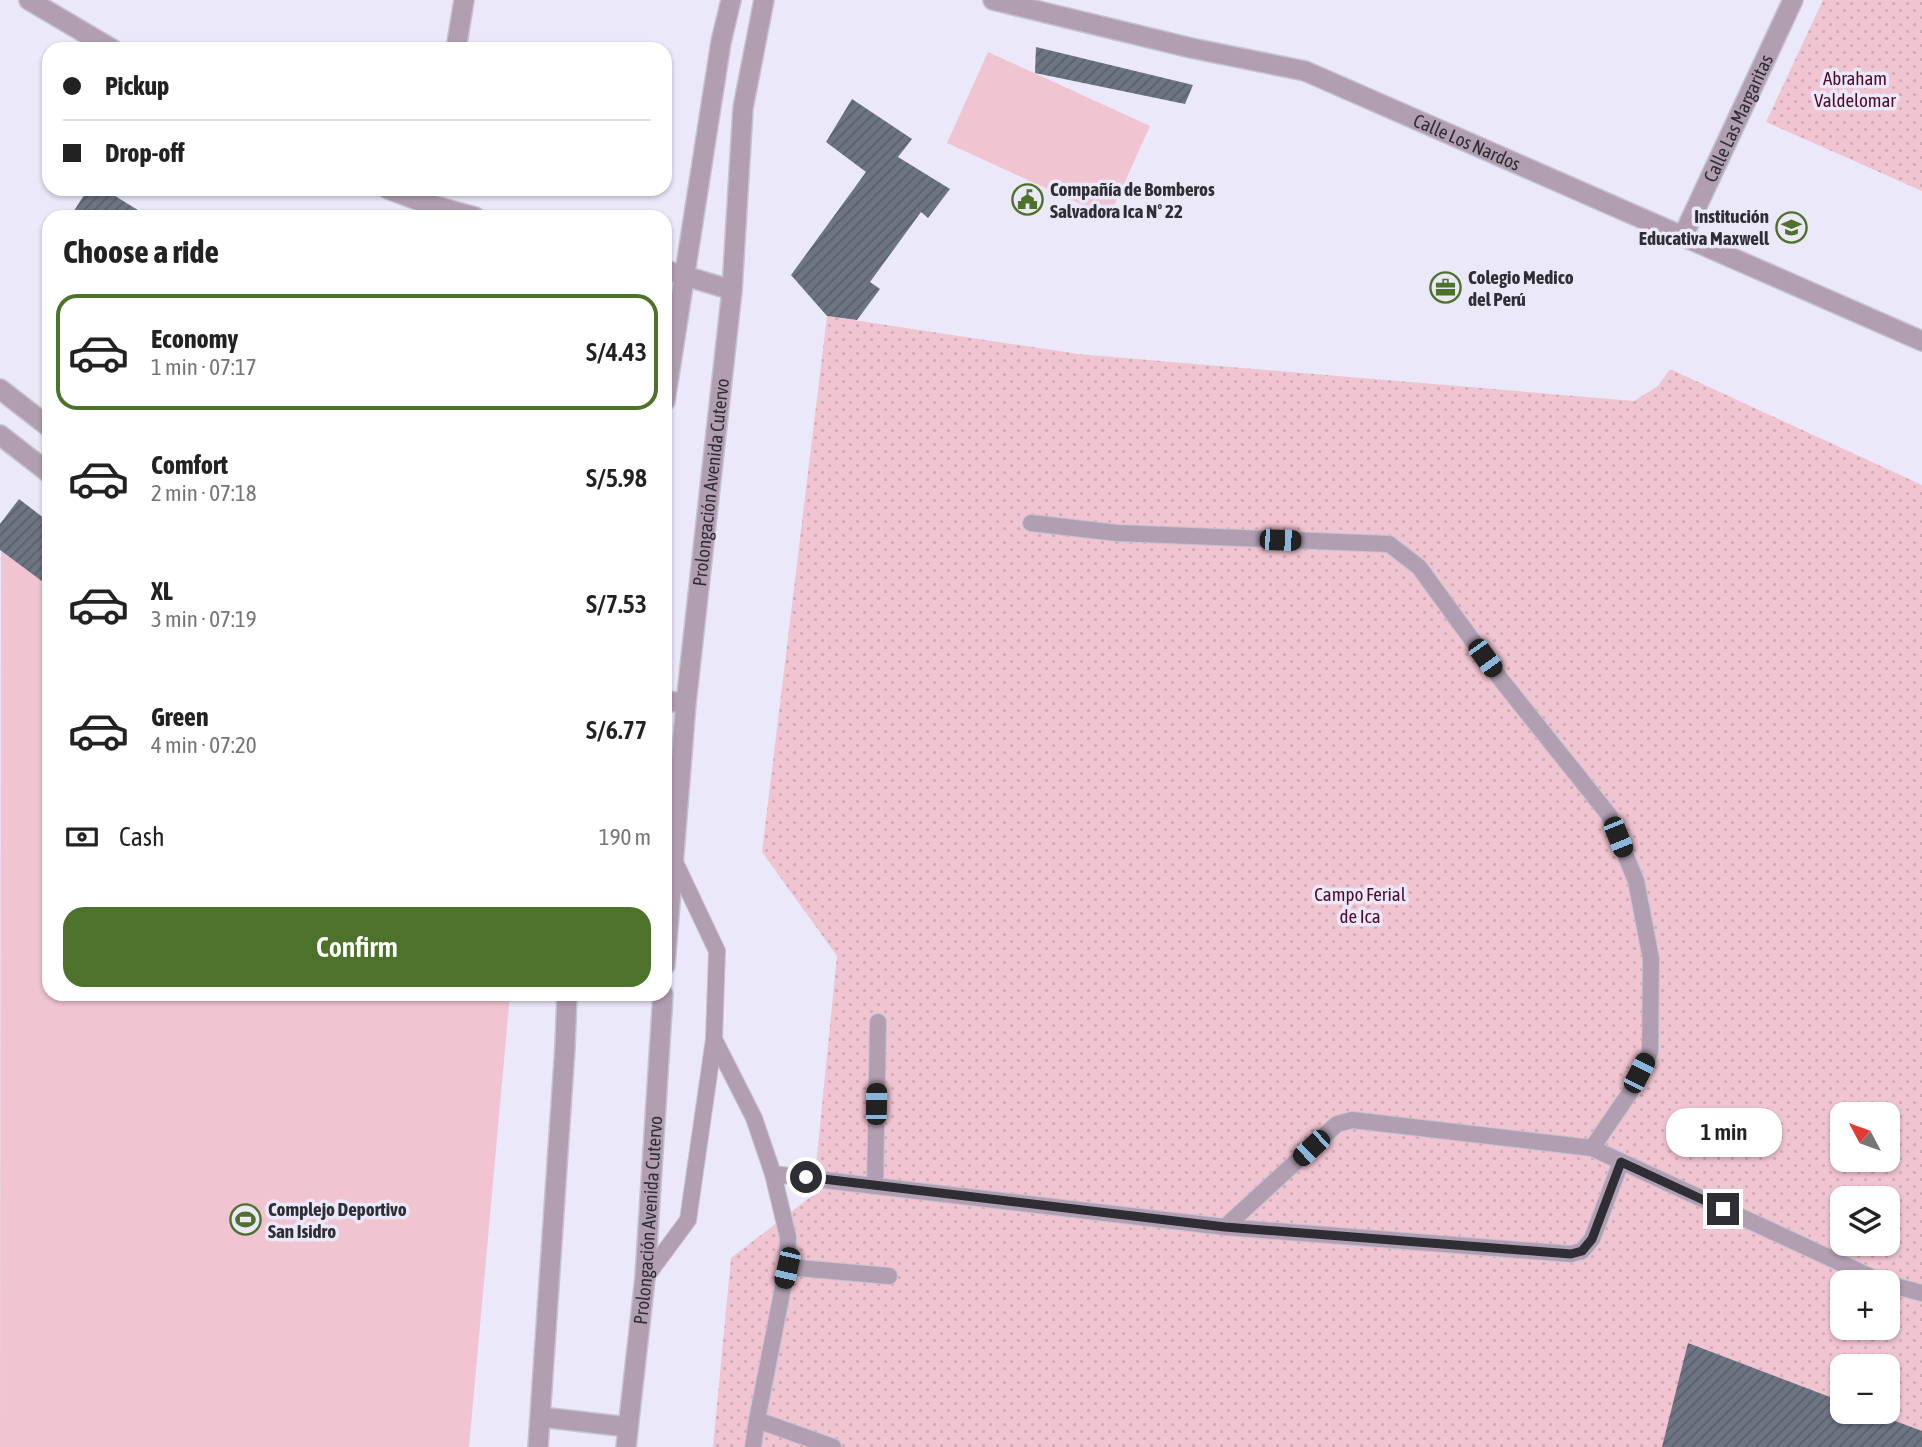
<!DOCTYPE html>
<html lang="en">
<head>
<meta charset="utf-8">
<style>
  :root { --surface:#fff; --page:#f6f6f6; --text:#222; --muted:#767676; --line:#e0e0e0; --accent:#4d722b }
  body { margin:0; font-family:"Asap Condensed",sans-serif; background:var(--page); color:var(--text); height:100vh; display:flex; flex-direction:column; font-size:26px; white-space:nowrap }
  * { box-sizing:border-box; margin:0 }
  p { font-size:23px; color:var(--muted) }
  .icon { flex:none; width:38px; height:38px; fill:none; stroke:currentColor; stroke-width:2; stroke-linecap:round; stroke-linejoin:round }
  .map { position:relative; flex:1; overflow:hidden }
  .side { position:absolute; left:42px; top:210px; width:630px; height:791px; display:flex; flex-direction:column; background:var(--surface); border-radius:21px; box-shadow:0 2px 5px #0004 }
  .side>* { flex:none }
  .guide { position:absolute; left:42px; top:42px; width:630px; height:154px; border-radius:21px; box-shadow:0 2px 5px #0004; display:grid; align-content:center; height:154px; padding:0 21px; background:var(--surface) }
  .needle { width:46px; rotate:311deg }
  .fabs { position:absolute; left:1830px; top:1102px; display:grid; gap:14px }
  .fabs a { display:grid; place-items:center; width:70px; height:70px; border-radius:14px; background:var(--surface); box-shadow:0 2px 5px #0004; font-size:35px }
  .end { position:absolute; width:32px; height:32px; margin:-16px; border:9px solid #2f2e35; background:#fff; box-shadow:0 0 0 4px #fff }
  .from { border-radius:50% }
  .bubble { position:absolute; height:49px; border-radius:21px; background:var(--surface); box-shadow:0 2px 5px #0004; font-size:23px; font-weight:600; line-height:49px; text-align:center }
  .car { position:absolute; width:21px; height:42px; margin:-21px -10px; border-radius:9px; box-shadow:0 0 5px 2px #0007; background:linear-gradient(#222 24%,#8ab4d8 0 40%,#222 0 76%,#8ab4d8 0 86%,#222 0) }
  .guide b { display:flex; align-items:center; gap:24px; height:66px; font-size:26px }
  .guide b+b { border-top:2px solid var(--line) }
  .guide i { width:18px; height:18px; background:var(--text) }
  ul { padding:0; list-style:none }
  li { display:flex; align-items:center; gap:21px; height:116px; margin:0 14px 10px; padding:0 7px; border:4px solid transparent; border-radius:21px }
  li div { flex:1 }
  li b { display:block; font-size:26px }
  li em { font-style:normal; font-weight:600 }
  li.current { border-color:var(--accent) }
  li>.icon { width:63px; height:63px; stroke-width:1.5 }
  h2 { padding:0 21px; font-size:32px; line-height:84px }
  .pay { display:flex; align-items:center; gap:18px; height:77px; padding:0 21px; font-size:26px }
  .pay p { margin-inline-start:auto }
  .primary-button { display:flex; gap:14px; margin-top:auto; padding:14px 21px }
  .primary-button a { flex:1; height:80px; border-radius:21px; background:var(--accent); color:#fff; font-size:28px; font-weight:600; line-height:80px; text-align:center }
  .map>svg:first-child { display:block }
  .grass { fill:#f1c4d1 }
  .park { fill:url(#park-dots); fill-rule:evenodd }
  .building { fill:url(#building-hatch) }
  .lines { fill:none; stroke-linecap:round; stroke-linejoin:round }
  .service-casing { stroke:#c5c3d2; stroke-width:18 }
  .minor-casing { stroke:#c5c3d2; stroke-width:22 }
  .tertiary-casing { stroke:#c5c3d2; stroke-width:22 }
  .service { stroke:#b19fb1; stroke-width:16 }
  .minor { stroke:#b19fb1; stroke-width:19 }
  .tertiary { stroke:#b19fb1; stroke-width:19 }
  .route { stroke:#2f2e35; stroke-width:9 }
  .labels { text-anchor:middle; dominant-baseline:central; stroke-width:7; stroke-linejoin:round; paint-order:stroke }
  .park-label { font-size:19px; fill:#4f0c2a; stroke:#ebe8f9 }
  .street-label { font-size:19px; fill:#2f2e35; stroke:#ebe8f9 }
  .poi-label { font-size:19px; font-weight:bold; fill:#2f2e35; stroke:#ebe8f9; text-anchor:start }
</style>
</head>
<body>
<div class="map">
<svg width="1922" height="1447" viewBox="0 0 1922 1447">
  <defs>
    <pattern id="park-dots" width="8" height="8" patternUnits="userSpaceOnUse" patternTransform="scale(1.75)"><rect width="8" height="8" fill="#f1c4d1"/><path d="M2 2h.1M6 6h.1" fill="none" stroke="#cfa9b4" stroke-width="1.8" stroke-linecap="round"/></pattern>
    <pattern id="building-hatch" width="6" height="6" patternUnits="userSpaceOnUse" patternTransform="scale(1.75)"><rect width="6" height="6" fill="#6d7583"/><path d="M-1 1l2-2M0 6l6-6M5 7l2-2" fill="none" stroke="#5a606c"/></pattern>
  </defs>
  <rect width="100%" height="100%" fill="#ebe8f9"/>
  <g class="grass">
    <polygon points="988,52 1150,126 1109,217 947,143"/>
    <polygon points="1,551 49,586 49,994 510,994 469,1447 0,1447"/>
  </g>
  <g class="park">
    <polygon points="1823,0 1922,0 1922,191 1766,122"/>
    <path d="M827,316L1078,354L1634,401L1658,386L1670,369L1922,485V1447H713L731,1258L813,1195L837,956L762,852ZM1843,1115H1888V1160H1843ZM1843,1199H1888V1244H1843ZM1843,1283H1888V1328H1843ZM1843,1367H1888V1412H1843Z"/>
  </g>
  <g class="building">
    <polygon points="1036,47 1193,85 1185,104 1035,73"/>
    <polygon points="852,99 912,139 898,157 950,189 928,218 921,212 870,282 880,289 857,320 827,316 791,275 866,172 826,142"/>
    <polygon points="88,189 104,189 149,217 70,217"/>
    <polygon points="19,499 49,522 49,575 43,582 0,550 0,524"/>
    <polygon points="1688,1343 1843,1402 1843,1412 1871,1412 1922,1431 1922,1447 1662,1447"/>
  </g>
  <g class="lines">
    <defs>
      <g id="service">
        <polyline points="1031,523 1117,533 1389,544 1419,567 1502,681 1609,815 1636,881 1651,959 1650,1052 1629,1094 1592,1148"/>
        <polyline points="714,1039 754,1118 773,1174 1225,1227 1571,1254 1582,1251 1592,1239 1621,1162"/>
        <polyline points="773,1174 788,1237 787,1267 757,1420 833,1447"/>
        <polyline points="875,1186 878,1022"/>
        <polyline points="1225,1227 1337,1124 1352,1120 1592,1148 1884,1283"/>
        <polyline points="787,1267 889,1276"/>
        <polyline points="645,1278 688,1220 714,1039 717,951 673,858"/>
        <polyline points="1888,1284 1922,1293"/>
        <polyline points="753,1447 757,1420"/>
      </g>
      <g id="minor">
        <polyline points="29,0 112,49"/>
        <path id="s1" d="M993,0L1191,48L1305,71L1922,341"/>
        <polyline points="456,49 464,0"/>
        <polyline points="388,189 428,204 475,217"/>
        <path id="s2" d="M1683,236L1793,0"/>
        <polyline points="665,270 732,290"/>
      </g>
      <g id="tertiary">
        <polyline points="0,389 49,427"/>
        <polyline points="665,401 721,42 731,0"/>
        <polyline points="0,435 49,473"/>
        <polyline points="665,701 686,703"/>
        <path id="s3" d="M665,965L686,703L732,290L743,108L764,0"/>
        <polyline points="541,1417 628,1427"/>
        <polyline points="538,1447 565,1047 567,994"/>
        <path id="s4" d="M626,1447L645,1278L663,994"/>
      </g>
    </defs>
    <use href="#service" class="service-casing"/>
    <use href="#minor" class="minor-casing"/>
    <use href="#tertiary" class="tertiary-casing"/>
    <use href="#service" class="service"/>
    <use href="#minor" class="minor"/>
    <use href="#tertiary" class="tertiary"/>
  </g>
  <g class="lines">
    <polyline class="route" points="806,1177 1225,1227 1571,1254 1582,1251 1592,1239 1621,1162 1723,1209"/>
  </g>
  <defs>
    <symbol id="civic-ring" viewBox="-11 -11 22 22"><circle r="9.5" fill="#ebe8f9" stroke="#4d722b" stroke-width="1.5"/><path d="M-.6-6.5H3V-4.5H.6V-3L4-1V1h2V6H-6V1h2V-1L-.6-3ZM-1.2 2.5V6h2.4V2.5Z" fill="#4d722b"/></symbol>
    <symbol id="school-ring" viewBox="-11 -11 22 22"><circle r="9.5" fill="#ebe8f9" stroke="#4d722b" stroke-width="1.5"/><path d="M0-5L7-2L0 1L-7-2ZM-4 1L0 2.5L4 1V4Q0 6-4 4Z" fill="#4d722b"/></symbol>
    <symbol id="office-ring" viewBox="-11 -11 22 22"><circle r="9.5" fill="#ebe8f9" stroke="#4d722b" stroke-width="1.5"/><path d="M-6-3h4V-5.5h4V-3h4V5H-6ZM-1-4.5V-3h2v-1.5ZM-6 0V1H6V0Z" fill="#4d722b"/></symbol>
    <symbol id="stadium-ring" viewBox="-11 -11 22 22"><circle r="9.5" fill="#ebe8f9" stroke="#4d722b" stroke-width="1.5"/><path d="M0-5a6.5 5 0 1 0 0 10a6.5 5 0 1 0 0-10ZM-3.5-1.8h7v3.6h-7Z" fill="#4d722b"/></symbol>
  </defs>
  <g fill-rule="evenodd">
    <use href="#civic-ring" x="1010" y="182" width="35" height="35"/>
    <use href="#school-ring" x="1774" y="210" width="35" height="35"/>
    <use href="#office-ring" x="1428" y="270" width="35" height="35"/>
    <use href="#stadium-ring" x="228" y="1202" width="35" height="35"/>
  </g>
  <g class="labels">
    <g class="park-label">
      <text x="1855" y="78">Abraham<tspan x="1855" dy="22">Valdelomar</tspan></text>
      <text x="1360" y="894">Campo Ferial<tspan x="1360" dy="22">de Ica</tspan></text>
    </g>
    <g class="street-label">
      <text stroke="none"><textPath href="#s2" startOffset="130">Calle Las Margaritas</textPath></text>
      <text stroke="none"><textPath href="#s1" startOffset="497">Calle Los Nardos</textPath></text>
      <text stroke="none"><textPath href="#s3" startOffset="485">Prolongación Avenida Cutervo</textPath></text>
      <text stroke="none"><textPath href="#s4" startOffset="228">Prolongación Avenida Cutervo</textPath></text>
    </g>
    <g class="poi-label">
      <text x="1050" y="189">Compañía de Bomberos<tspan x="1050" dy="22">Salvadora Ica Nº 22</tspan></text>
      <text x="1769" y="216" text-anchor="end">Institución<tspan x="1769" dy="22">Educativa Maxwell</tspan></text>
      <text x="1468" y="277">Colegio Medico<tspan x="1468" dy="22">del Perú</tspan></text>
      <text x="268" y="1209">Complejo Deportivo<tspan x="268" dy="22">San Isidro</tspan></text>
    </g>
  </g>
</svg>
<div class="fabs">
<a><svg class="needle" viewBox="-14 -14 28 28"><path d="M0-13l5 13h-10z" fill="#e53935"/><path d="M0 13l5-13h-10z" fill="#767676"/></svg></a>
<a><svg class="icon" aria-label="layers" viewBox="0 0 24 24"><path d="M12 4l9 5-9 5-9-5zM3 14l9 5 9-5"/></svg></a>
<a>+</a>
<a>−</a>
</div>
<i class="end from" style="left:806px;top:1177px"></i>
<i class="end" style="left:1723px;top:1209px"></i>
<div class="bubble" style="left:1666px;top:1108px;width:116px">1 min</div>
<i class="car" style="left:1280px;top:540px;rotate:92deg"></i>
<i class="car" style="left:1485px;top:658px;rotate:144deg"></i>
<i class="car" style="left:1618px;top:837px;rotate:158deg"></i>
<i class="car" style="left:1639px;top:1073px;rotate:27deg"></i>
<i class="car" style="left:876px;top:1104px;rotate:1deg"></i>
<i class="car" style="left:1311px;top:1148px;rotate:227deg"></i>
<i class="car" style="left:787px;top:1268px;rotate:193deg"></i>
<div class="guide">
<b><i class="from"></i>Pickup</b>
<b><i></i>Drop-off</b>
</div>
<section class="side">
<h2>Choose a ride</h2>
<ul>
<li class="current"><svg class="icon" aria-label="car" viewBox="0 0 24 24"><path d="M5 17H2v-5l4-1 3-4h7l3 4 3 1v5h-3M9 17h6M6 11h13"/><circle cx="7" cy="17" r="2"/><circle cx="17" cy="17" r="2"/></svg><div><b>Economy</b><p>1 min · 07:17</p></div><em>S/4.43</em></li>
<li><svg class="icon" aria-label="car" viewBox="0 0 24 24"><path d="M5 17H2v-5l4-1 3-4h7l3 4 3 1v5h-3M9 17h6M6 11h13"/><circle cx="7" cy="17" r="2"/><circle cx="17" cy="17" r="2"/></svg><div><b>Comfort</b><p>2 min · 07:18</p></div><em>S/5.98</em></li>
<li><svg class="icon" aria-label="car" viewBox="0 0 24 24"><path d="M5 17H2v-5l4-1 3-4h7l3 4 3 1v5h-3M9 17h6M6 11h13"/><circle cx="7" cy="17" r="2"/><circle cx="17" cy="17" r="2"/></svg><div><b>XL</b><p>3 min · 07:19</p></div><em>S/7.53</em></li>
<li><svg class="icon" aria-label="car" viewBox="0 0 24 24"><path d="M5 17H2v-5l4-1 3-4h7l3 4 3 1v5h-3M9 17h6M6 11h13"/><circle cx="7" cy="17" r="2"/><circle cx="17" cy="17" r="2"/></svg><div><b>Green</b><p>4 min · 07:20</p></div><em>S/6.77</em></li>
</ul>
<div class="pay"><svg class="icon" aria-label="cash" viewBox="0 0 24 24"><path d="M3 7h18v10H3z"/><circle cx="12" cy="12" r="2"/></svg>Cash<p>190 m</p></div>
<div class="primary-button"><a>Confirm</a></div>
</section>
</div>
</body>
</html>
